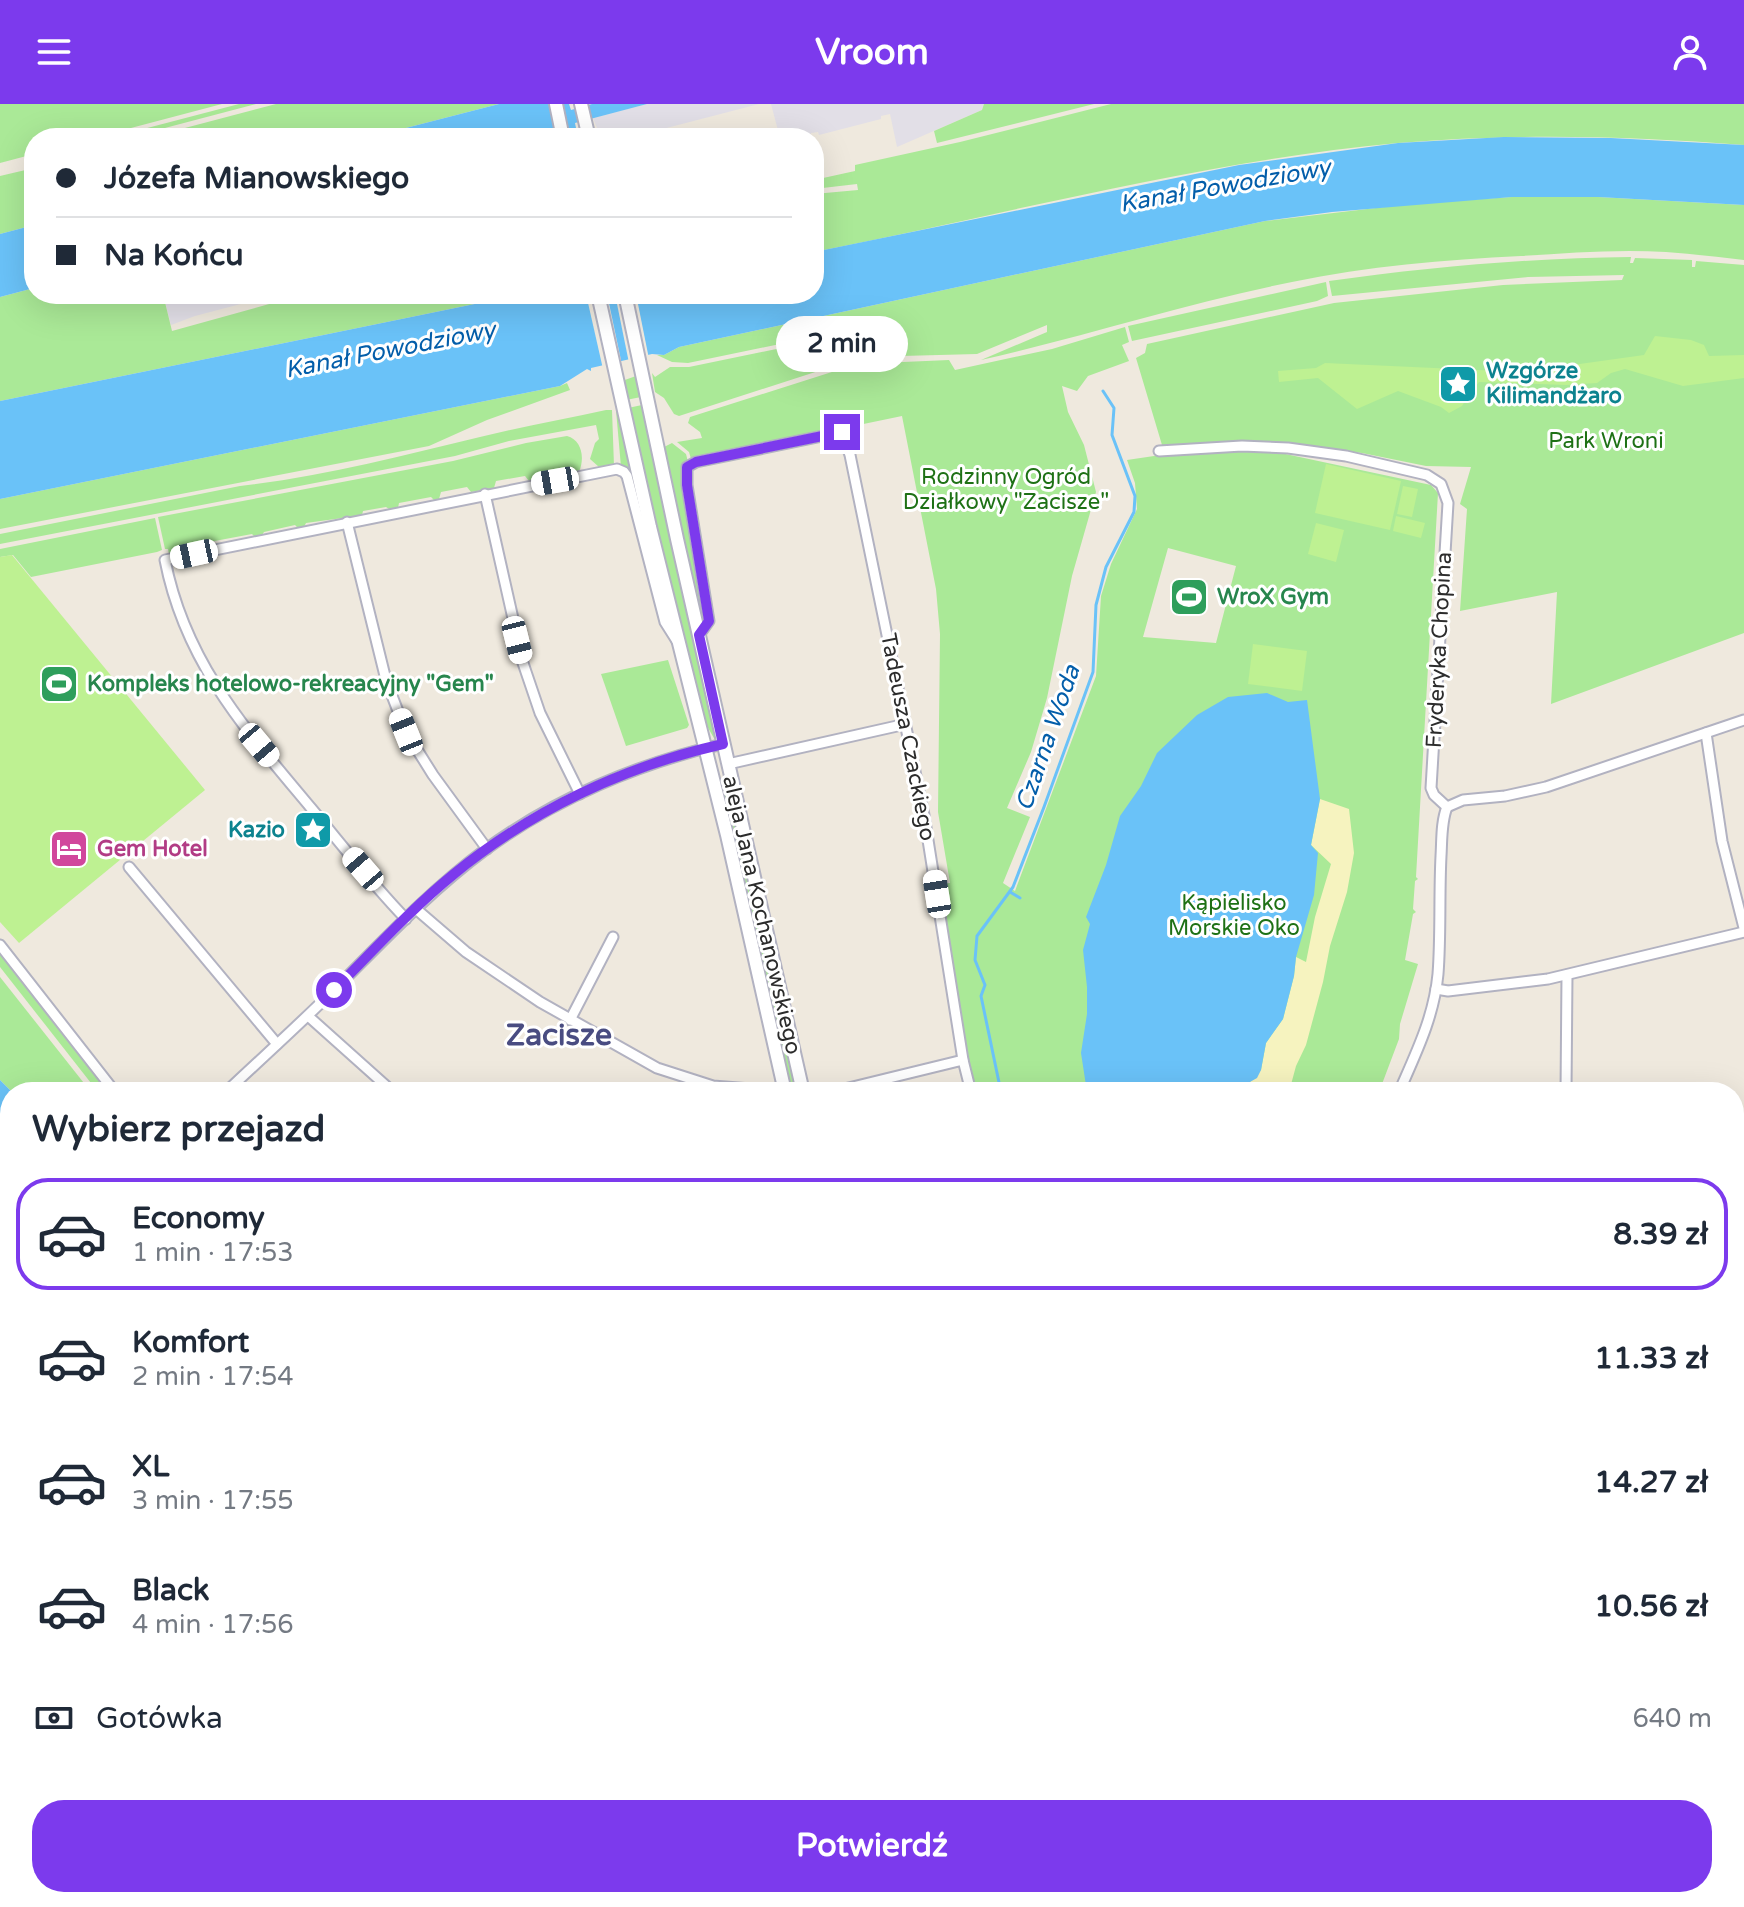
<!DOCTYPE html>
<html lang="pl">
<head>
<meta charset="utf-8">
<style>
  :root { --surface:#fff; --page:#f6f6f7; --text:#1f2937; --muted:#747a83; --line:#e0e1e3; --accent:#7c3aed }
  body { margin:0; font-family:"Varela Round",sans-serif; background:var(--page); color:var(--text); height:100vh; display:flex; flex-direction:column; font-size:30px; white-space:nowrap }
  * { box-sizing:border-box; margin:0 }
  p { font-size:26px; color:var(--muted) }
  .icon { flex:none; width:44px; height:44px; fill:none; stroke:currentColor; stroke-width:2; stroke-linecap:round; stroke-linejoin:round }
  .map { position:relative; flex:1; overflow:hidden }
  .details { position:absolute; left:0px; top:978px; width:1744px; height:826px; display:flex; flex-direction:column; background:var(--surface); border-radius:32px 32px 0 0; box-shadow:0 8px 32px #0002 }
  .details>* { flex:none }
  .hud { position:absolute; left:24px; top:24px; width:800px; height:176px; border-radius:32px; box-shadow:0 8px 32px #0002; display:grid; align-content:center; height:176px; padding:0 32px; background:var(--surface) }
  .end { position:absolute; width:36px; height:36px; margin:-18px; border:10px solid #7c3aed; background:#fff; box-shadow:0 0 0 4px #fff }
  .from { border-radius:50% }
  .bubble { position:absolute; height:56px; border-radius:28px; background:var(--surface); box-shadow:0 8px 32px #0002; font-size:26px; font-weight:700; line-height:56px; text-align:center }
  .car { position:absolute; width:24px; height:48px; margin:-24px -12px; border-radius:10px; box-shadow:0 0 6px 2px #0007; background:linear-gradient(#fff 24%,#345 0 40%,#fff 0 76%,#345 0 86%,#fff 0) }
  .hud b { display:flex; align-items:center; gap:28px; height:76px; font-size:30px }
  .hud b+b { border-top:2px solid var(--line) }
  .hud i { width:20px; height:20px; background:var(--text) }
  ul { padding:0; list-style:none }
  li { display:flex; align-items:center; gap:24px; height:112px; margin:0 16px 12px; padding:0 16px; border:4px solid transparent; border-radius:32px }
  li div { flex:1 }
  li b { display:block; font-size:30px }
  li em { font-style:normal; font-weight:700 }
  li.on { border-color:var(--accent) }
  li>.icon { width:72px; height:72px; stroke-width:1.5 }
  h2 { padding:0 32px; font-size:36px; line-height:96px }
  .pay { display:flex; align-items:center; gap:20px; height:88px; padding:0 32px; font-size:30px }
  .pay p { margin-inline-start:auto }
  .action { display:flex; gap:16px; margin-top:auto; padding:16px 32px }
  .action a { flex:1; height:92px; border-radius:32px; background:var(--accent); color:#fff; font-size:32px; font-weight:700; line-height:92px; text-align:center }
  header { display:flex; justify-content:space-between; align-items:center; height:104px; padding:0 32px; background:var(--accent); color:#fff; font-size:36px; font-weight:700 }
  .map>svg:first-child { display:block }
  .industrial { fill:#e2dfe7 }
  .green { fill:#aae997; fill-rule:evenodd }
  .sand { fill:#f6f3bf }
  .cemetery { fill:#c2dab4 }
  .pitch { fill:#bef192 }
  .water { fill:#6ac2f8 }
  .pier { fill:#efe9de }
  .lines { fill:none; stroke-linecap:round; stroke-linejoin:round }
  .stream { stroke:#6ac2f8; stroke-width:3 }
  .street-casing { stroke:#b2b2c1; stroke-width:13 }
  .secondary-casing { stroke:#b2b2c1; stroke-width:16 }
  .street { stroke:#fff; stroke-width:9 }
  .secondary { stroke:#fff; stroke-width:12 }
  .tram { stroke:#a0a1b8; stroke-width:2 }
  .route { stroke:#7c3aed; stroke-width:10 }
  .labels { text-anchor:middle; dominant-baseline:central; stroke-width:6; stroke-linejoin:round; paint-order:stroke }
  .culture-label { font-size:22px; font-weight:bold; fill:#0d838f; stroke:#fff; text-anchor:start }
  .park-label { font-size:22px; fill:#1e7115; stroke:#fff }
  .leisure-label { font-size:22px; font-weight:bold; fill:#27864d; stroke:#fff; text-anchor:start }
  .street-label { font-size:22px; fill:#2c2c2c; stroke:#fff }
  .hotel-label { font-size:22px; font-weight:bold; fill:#b23c85; stroke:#fff; text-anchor:start }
  .water-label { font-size:24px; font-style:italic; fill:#035eaa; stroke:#fff }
  .district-label { font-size:30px; font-weight:bold; fill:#494c81; stroke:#fff }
</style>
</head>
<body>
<header><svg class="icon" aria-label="menu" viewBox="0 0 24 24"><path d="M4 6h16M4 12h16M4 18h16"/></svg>Vroom<svg class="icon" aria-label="person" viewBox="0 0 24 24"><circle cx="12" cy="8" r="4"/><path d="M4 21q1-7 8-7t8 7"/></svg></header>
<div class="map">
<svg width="1744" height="1803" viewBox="0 0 1744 1803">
  <rect width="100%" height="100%" fill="#efe9de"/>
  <g class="industrial">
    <polygon points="647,0 759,0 628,34 601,34 593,14"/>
    <polygon points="771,0 984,0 982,6 897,43 890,10 881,12 881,15 819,31 818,28 811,29 809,34 780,34"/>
    <polygon points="163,190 279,190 195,212 171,221"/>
    <polygon points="0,1426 10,1437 10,1473 6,1472 0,1478"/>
  </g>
  <g class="green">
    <polygon points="0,0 222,0 93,34 34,34 34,50 0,59"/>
    <polygon points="239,0 256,0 127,34 109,34"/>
    <polygon points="276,0 499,0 367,34 147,34"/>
    <polygon points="984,0 1094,0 937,39 934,27 982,6"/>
    <path d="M1111,0H1744V41C1629,32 1513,29 1398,39C1201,57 1008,110 814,148V90L858,86L857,80L814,85V76L855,67V61L960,38Z"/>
    <polygon points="34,64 34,121 0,130 0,72"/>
    <path d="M1512,93H1598L1744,101V156C1718,153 1692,150 1666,148C1617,145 1569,149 1521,152C1444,156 1368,162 1292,178C1187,199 1086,232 981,256L1047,228V221L977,250L863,253L859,249L850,232L838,228L688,259L672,258L657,251H664L679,243L1265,117L1418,99Z"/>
    <path d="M1631,153L1630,159H1633L1635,154L1692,156V163H1695L1696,157L1744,161V529L1551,600L1557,488L1460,507L1467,405L1460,400L1471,363L1426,362L1362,349L1283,340L1162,341L1136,254L1145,249L1147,240L1334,199L1503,181L1622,176L1624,171L1528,173L1332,192L1329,177C1430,163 1529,154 1631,153Z"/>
    <polygon points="1326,178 1328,192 1317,197 1132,237 1128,222"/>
    <polygon points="34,184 34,190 163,190 172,227 305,190 524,190 0,297 0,193"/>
    <path d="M1125,223L1129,238L1122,241L1129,257L1088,272L1077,287L1062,282L1068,308L1084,341L1096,388L1072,472L1047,594L1031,648L1007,704L1030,713L1003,779L1015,787L1096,572L1101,492L1111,460L1137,405L1135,379L1127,356L1181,348H1276L1431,381L1438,389L1416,773L1418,775L1415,777L1413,805L1416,808L1413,810L1405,856L1418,860L1400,920L1399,935L1379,988H976L966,951L939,780L950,779L938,708L940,530L936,485L902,312L849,323L848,318L830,322L828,327L691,355L689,348L677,338L702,334L700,328L688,319L690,313L857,260L949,256L955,266L1052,245ZM1168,444L1236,462L1216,539L1143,533Z"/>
    <polygon points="839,232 849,238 852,245 846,257 840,260 679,312 674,310 664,294 655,288 652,269 655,273 670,263 689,263"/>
    <polygon points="636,272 641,293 626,296 622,277"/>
    <polygon points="567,279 570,286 487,316 429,342 0,425 0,395 560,282"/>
    <polygon points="642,301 717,634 715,636 707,622 661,451 628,304"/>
    <path d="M606,306H612L614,362L599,363L590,355L595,339L599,335L596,321L509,337L455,352L0,440V430L240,382C321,373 401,352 480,333C521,323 564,315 606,306Z"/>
    <polygon points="616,306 617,306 631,372 621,363"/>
    <path d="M567,332C582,336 585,354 579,368H575L572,363L536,370L534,376L529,377L525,372L496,377L494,384L471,388L467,383L441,388L439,395L434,396L431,393L399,399L398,404L389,405L386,403L363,407L362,411L357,412L306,419L304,423L298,424L295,421L264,428L262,431L255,433L252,430L188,442L187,446L169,450L168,445H165L158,413L453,357L526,339Z"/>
    <polygon points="672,339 686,350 688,358 681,371 705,512 702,514 662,344"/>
    <polygon points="155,414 162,446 157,448 31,473 13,451 0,453 0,445"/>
    <polygon points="668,556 689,621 687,624 626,642 601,570"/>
    <polygon points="729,684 794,976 792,982 790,982 722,686"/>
    <polygon points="0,847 110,988 98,988 0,863"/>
    <polygon points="0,873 91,988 12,988 0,976"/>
    <polygon points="0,1107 10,1117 10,1437 0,1426"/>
    <polygon points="0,1512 10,1523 10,1794 59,1794 51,1803 0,1803"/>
    <polygon points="1744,1603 1744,1803 1071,1803 1069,1794 1734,1794 1734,1608"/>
    <polygon points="260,1794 343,1794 344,1803 262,1803"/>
    <polygon points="413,1794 446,1794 447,1803 414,1803"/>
    <polygon points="588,1794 765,1794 762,1803 585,1803"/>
    <polygon points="811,1794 1029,1794 998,1803 808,1803"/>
  </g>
  <polygon class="sand" points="1320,695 1349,705 1354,749 1347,788 1330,842 1323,878 1306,941 1296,962 1289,988 1232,988 1249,979 1261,966 1266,939 1283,915 1294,872 1296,853 1306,858 1315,813 1331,760 1311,741"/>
  <polygon class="cemetery" points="101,1794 260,1794 263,1803 118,1803 117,1797"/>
  <g class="pitch">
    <polygon points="1655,232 1691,236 1704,241 1709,252 1744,251 1744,274 1683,282 1625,265 1611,269 1597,279 1566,281 1479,278 1476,282 1476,293 1467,294 1462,302 1449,309 1441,303 1398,287 1357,305 1318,274 1279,278 1278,267 1316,264 1325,259 1522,268 1644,251"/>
    <polygon points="1326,360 1401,377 1390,426 1315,409"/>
    <polygon points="1403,382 1418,385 1412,413 1397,410"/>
    <polygon points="1396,412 1425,419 1421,434 1393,427"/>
    <polygon points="1316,419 1344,426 1336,458 1308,450"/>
    <polygon points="12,451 205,686 19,839 0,818 0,453"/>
    <polygon points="1253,540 1307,547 1302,587 1248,580"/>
  </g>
  <g class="water">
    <polygon points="499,0 569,0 571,6 592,0 647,0 575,19 578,34 367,34"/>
    <polygon points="1504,33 1611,34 1744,41 1744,101 1598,93 1512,93 1332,108 1265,117 679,243 664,251 652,250 591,264 591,267 587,265 560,282 0,395 0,297 524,190 814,190 814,148 1239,61 1398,39"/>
    <polygon points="34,121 34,184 0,193 0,130"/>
    <polygon points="1267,589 1288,598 1307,596 1320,695 1311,741 1318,749 1314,791 1296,853 1294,872 1283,915 1266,939 1261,966 1257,974 1232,988 1087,988 1081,949 1087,910 1087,883 1083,846 1090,820 1086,813 1106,761 1120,712 1141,682 1157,649 1197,611 1228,593"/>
    <polygon points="0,976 12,988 10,988 10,1117 0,1107"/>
    <polygon points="343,1794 413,1794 414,1802 344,1803"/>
  </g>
  <g class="pier">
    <polygon points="586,190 607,190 622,261 603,265"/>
    <polygon points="615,190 636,190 649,255 629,259"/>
  </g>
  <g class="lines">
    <g class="stream">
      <polyline points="1010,788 1020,794"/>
      <polyline points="1001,988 981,892 985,881 975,856 977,832 1013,783 1044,703 1093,568 1096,501 1106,463 1134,408 1135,392 1112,331 1114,304 1103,287"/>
    </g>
    <defs>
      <g id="street">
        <polyline points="1159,347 1242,342 1288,344 1346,352 1427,371 1441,380 1448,399 1431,684 1434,691 1447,703"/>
        <polyline points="485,390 523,559 540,609 580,690"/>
        <polyline points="347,418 386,576 406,628 433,671 487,745"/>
        <polyline points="699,531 709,517 687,381 687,363 696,358 842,328 850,351 924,711 963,956 971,988"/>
        <polyline points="1706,629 1722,737 1744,824"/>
        <polyline points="728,660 906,620"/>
        <polyline points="1447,703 1463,696 1505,692 1546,683 1744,616"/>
        <polyline points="129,763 277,940"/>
        <polyline points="416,805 466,848 540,898 657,964 713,982 789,988"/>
        <path d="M406,815C372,780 342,741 311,704C246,626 185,559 165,456L617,365L624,368L627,372L665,518L677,537"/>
        <polyline points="0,841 115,988"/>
        <polyline points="1436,885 1448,887 1548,875 1744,828"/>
        <polyline points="308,912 393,988"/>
        <polyline points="570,916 613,833"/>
        <path d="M226,988C263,953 301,919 337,883C384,836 431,786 485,746C554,695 639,659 723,640"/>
        <polyline points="832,988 963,956"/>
        <path d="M1399,988C1416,949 1434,913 1438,870C1441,831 1439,791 1441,752C1442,736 1441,718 1447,703"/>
        <polyline points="1566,988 1567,871"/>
        <polyline points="580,1803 583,1794"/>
      </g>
      <g id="secondary">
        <polyline points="556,0 563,34"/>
        <polyline points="581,0 589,34"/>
        <polyline points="598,190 650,423 727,731 785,988"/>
        <polyline points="625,190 677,435 803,988"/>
        <polyline points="1734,1215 1744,1211"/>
        <polyline points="1734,1597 1744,1593"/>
        <polyline points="781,1803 784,1794"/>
        <polyline points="796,1803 799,1794"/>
        <polyline points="1346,1803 1351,1794"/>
      </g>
    </defs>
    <use href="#street" class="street-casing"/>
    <use href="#secondary" class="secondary-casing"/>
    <use href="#street" class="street"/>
    <use href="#secondary" class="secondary"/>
    <g class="tram">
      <polyline points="1734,1637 1744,1633"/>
      <polyline points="1363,1803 1368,1794"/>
    </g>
  </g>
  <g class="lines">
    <path class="route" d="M334,886C373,847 411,805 454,770C532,706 625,662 723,640L699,531L709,517L687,381V363L696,358L842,328"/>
  </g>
  <defs>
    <symbol id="sight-square" viewBox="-11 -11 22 22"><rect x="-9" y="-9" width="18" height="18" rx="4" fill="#0f9aa8" stroke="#fff"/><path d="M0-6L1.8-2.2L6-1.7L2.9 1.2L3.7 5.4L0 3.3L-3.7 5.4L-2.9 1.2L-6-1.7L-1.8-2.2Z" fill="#fff"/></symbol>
    <symbol id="stadium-square" viewBox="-11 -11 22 22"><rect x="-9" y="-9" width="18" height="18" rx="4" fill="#2e9e5b" stroke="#fff"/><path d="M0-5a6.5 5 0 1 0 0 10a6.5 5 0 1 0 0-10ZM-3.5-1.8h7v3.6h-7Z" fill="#fff"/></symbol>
    <symbol id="hotel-square" viewBox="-11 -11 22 22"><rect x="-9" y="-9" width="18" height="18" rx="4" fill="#d1479c" stroke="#fff"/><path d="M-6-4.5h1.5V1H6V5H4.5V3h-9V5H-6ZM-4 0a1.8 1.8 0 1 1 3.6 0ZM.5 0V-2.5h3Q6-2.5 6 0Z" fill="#fff"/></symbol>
  </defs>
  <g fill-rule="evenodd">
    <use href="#sight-square" x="1436" y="258" width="44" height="44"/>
    <use href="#stadium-square" x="1167" y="471" width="44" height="44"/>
    <use href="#stadium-square" x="37" y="558" width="44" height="44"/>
    <use href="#sight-square" x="291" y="704" width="44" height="44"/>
    <use href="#hotel-square" x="47" y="723" width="44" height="44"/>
  </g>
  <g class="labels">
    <g class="culture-label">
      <text x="1486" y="267">Wzgórze<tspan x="1486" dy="25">Kilimandżaro</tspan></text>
      <text x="285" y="726" text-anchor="end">Kazio</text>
    </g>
    <g class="park-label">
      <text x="1606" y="337">Park Wroni</text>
      <text x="1006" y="373">Rodzinny Ogród<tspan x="1006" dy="25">Działkowy "Zacisze"</tspan></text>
      <text x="1234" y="799">Kąpielisko<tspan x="1234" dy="25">Morskie Oko</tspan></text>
    </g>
    <g class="leisure-label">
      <text x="1217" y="493">WroX Gym</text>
      <text x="87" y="580">Kompleks hotelowo-rekreacyjny "Gem"</text>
    </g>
    <g class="street-label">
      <text transform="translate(1439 546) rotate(-87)">Fryderyka Chopina</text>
      <text transform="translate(908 633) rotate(79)">Tadeusza Czackiego</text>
      <text transform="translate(762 811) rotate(77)">aleja Jana Kochanowskiego</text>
    </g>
    <g class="hotel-label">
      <text x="97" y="745">Gem Hotel</text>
    </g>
    <g class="water-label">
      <text transform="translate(1225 82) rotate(-10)">Kanał Powodziowy</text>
      <text transform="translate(390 246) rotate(-11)">Kanał Powodziowy</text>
      <text transform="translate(1048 634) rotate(-71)">Czarna Woda</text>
    </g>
    <g class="district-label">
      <text x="559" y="931">Zacisze</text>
    </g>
  </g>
</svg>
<i class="end from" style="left:334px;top:886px"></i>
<i class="end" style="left:842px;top:328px"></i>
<div class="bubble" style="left:776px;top:212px;width:132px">2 min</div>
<i class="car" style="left:555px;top:377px;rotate:260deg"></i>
<i class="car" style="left:194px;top:450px;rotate:258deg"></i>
<i class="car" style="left:517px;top:536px;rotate:166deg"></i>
<i class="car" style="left:406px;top:628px;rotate:338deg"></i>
<i class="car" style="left:259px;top:641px;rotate:140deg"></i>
<i class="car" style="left:363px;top:765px;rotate:319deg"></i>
<i class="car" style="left:937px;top:790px;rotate:351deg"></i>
<div class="hud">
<b><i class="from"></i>Józefa Mianowskiego</b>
<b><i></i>Na Końcu</b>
</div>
<section class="details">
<h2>Wybierz przejazd</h2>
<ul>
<li class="on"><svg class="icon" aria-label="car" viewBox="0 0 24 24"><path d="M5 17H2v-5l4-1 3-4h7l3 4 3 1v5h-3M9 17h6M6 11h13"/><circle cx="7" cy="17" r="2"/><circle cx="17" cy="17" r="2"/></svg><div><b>Economy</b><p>1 min · 17:53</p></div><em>8.39 zł</em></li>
<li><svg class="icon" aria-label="car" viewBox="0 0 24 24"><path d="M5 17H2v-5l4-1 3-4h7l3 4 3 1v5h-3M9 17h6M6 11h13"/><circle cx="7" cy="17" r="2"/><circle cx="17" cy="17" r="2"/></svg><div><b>Komfort</b><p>2 min · 17:54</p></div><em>11.33 zł</em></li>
<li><svg class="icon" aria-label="car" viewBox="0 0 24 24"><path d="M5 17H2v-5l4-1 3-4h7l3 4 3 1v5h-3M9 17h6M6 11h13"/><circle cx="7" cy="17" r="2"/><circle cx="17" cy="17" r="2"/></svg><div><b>XL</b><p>3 min · 17:55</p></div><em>14.27 zł</em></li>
<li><svg class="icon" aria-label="car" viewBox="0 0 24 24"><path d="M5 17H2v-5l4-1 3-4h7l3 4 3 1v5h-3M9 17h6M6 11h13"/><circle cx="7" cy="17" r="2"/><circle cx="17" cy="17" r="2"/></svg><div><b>Black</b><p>4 min · 17:56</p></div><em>10.56 zł</em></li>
</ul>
<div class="pay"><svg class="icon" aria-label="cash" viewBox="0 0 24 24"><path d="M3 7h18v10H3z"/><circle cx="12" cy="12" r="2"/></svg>Gotówka<p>640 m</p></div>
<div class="action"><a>Potwierdź</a></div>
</section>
</div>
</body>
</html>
